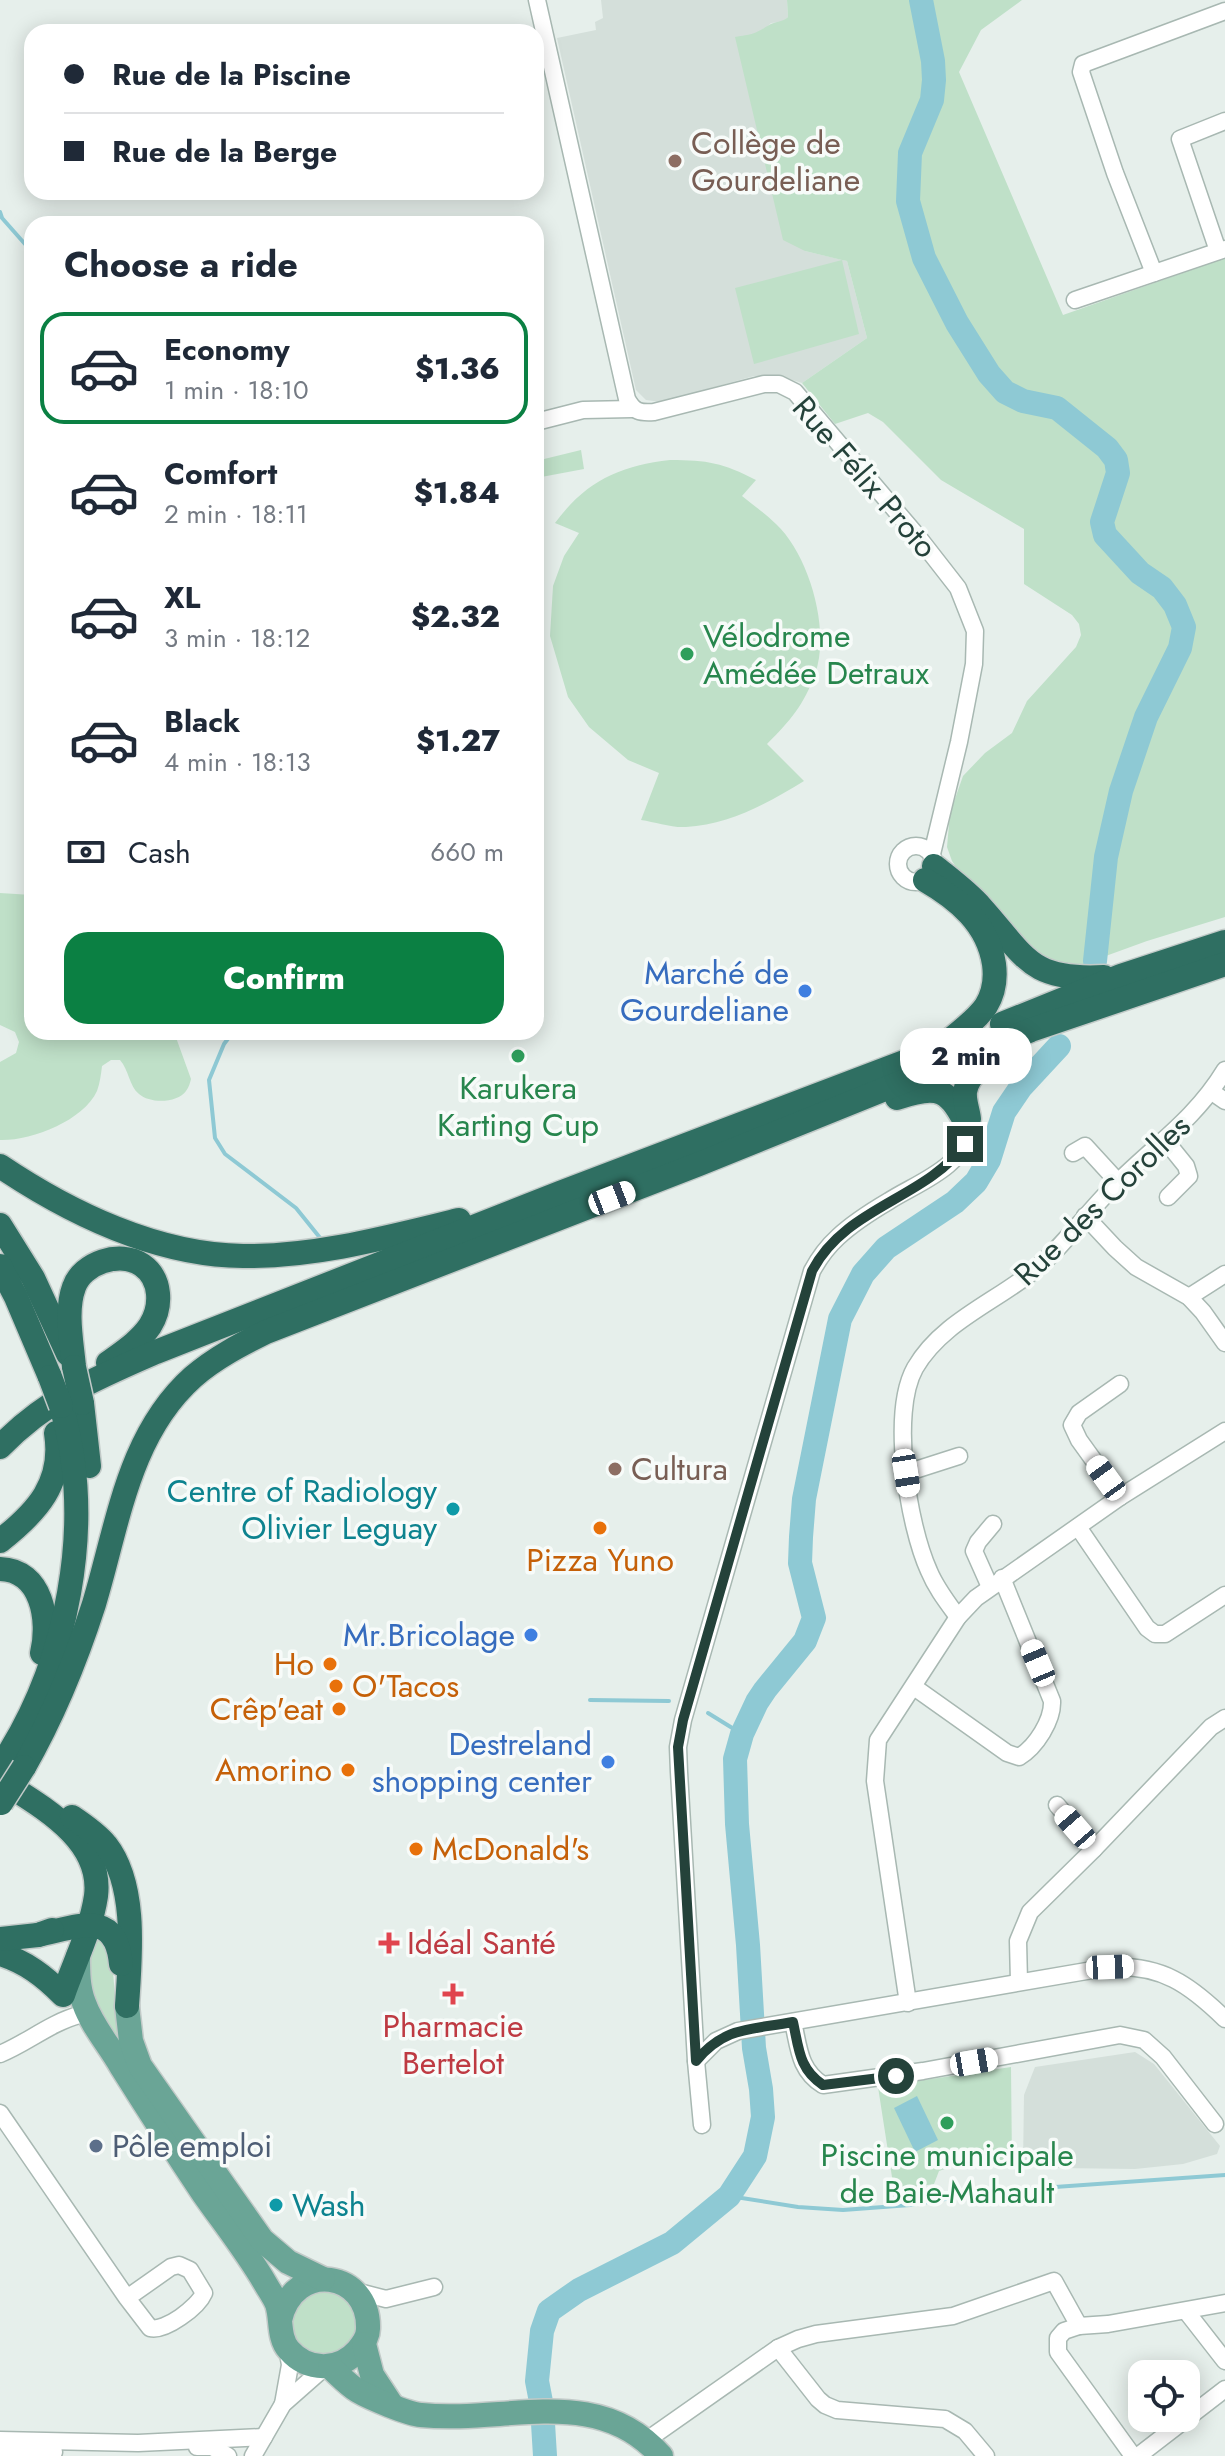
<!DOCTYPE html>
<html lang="en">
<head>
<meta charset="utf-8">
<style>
  :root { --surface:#fff; --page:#f2f2f3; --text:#1f2937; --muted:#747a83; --line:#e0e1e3; --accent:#0b8043 }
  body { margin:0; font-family:Jost,sans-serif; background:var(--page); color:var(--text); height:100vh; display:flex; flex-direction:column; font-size:30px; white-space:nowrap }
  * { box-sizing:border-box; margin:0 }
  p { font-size:26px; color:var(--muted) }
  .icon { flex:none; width:44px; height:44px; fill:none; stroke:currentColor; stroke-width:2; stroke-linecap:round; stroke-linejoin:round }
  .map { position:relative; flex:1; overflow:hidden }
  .drawer { position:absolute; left:24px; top:216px; width:520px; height:824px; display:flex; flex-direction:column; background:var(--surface); border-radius:24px; box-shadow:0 4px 20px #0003 }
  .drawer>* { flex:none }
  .banner { position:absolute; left:24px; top:24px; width:520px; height:176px; border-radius:24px; box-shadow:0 4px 20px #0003; display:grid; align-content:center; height:176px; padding:0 40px; background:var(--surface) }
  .controls { position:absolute; left:1128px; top:2360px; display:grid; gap:16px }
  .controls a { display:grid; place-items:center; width:72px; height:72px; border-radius:16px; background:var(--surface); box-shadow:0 4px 20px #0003; font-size:40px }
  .end { position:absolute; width:36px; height:36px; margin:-18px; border:10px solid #24423a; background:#fff; box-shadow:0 0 0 4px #fff }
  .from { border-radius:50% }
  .bubble { position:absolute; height:56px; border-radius:24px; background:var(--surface); box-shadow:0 4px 20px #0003; font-size:26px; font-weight:800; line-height:56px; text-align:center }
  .car { position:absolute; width:24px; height:48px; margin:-24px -12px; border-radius:10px; box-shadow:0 0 6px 2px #0007; background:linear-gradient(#fff 24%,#345 0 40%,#fff 0 76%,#345 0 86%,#fff 0) }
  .banner b { display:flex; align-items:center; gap:28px; height:76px; font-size:30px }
  .banner b+b { border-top:2px solid var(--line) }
  .banner i { width:20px; height:20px; background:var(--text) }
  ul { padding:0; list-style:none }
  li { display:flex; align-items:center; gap:24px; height:112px; margin:0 16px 12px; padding:0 24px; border:4px solid transparent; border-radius:24px }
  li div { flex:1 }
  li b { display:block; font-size:30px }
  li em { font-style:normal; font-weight:800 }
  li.on { border-color:var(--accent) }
  li>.icon { width:72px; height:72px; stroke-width:1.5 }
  h2 { padding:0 40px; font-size:36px; line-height:96px }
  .pay { display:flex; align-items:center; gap:20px; height:88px; padding:0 40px; font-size:30px }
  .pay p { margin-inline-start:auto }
  .cta { display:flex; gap:16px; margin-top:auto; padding:16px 40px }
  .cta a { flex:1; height:92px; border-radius:24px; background:var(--accent); color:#fff; font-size:32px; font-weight:800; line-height:92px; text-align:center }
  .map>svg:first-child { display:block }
  .built { fill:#d4dfda }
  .green { fill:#bfe0c8 }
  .water { fill:#8ec9d4 }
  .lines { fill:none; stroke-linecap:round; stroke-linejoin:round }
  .stream { stroke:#8ec9d4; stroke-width:4 }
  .river { stroke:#8ec9d4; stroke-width:24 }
  .street-casing { stroke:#a8b8b2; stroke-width:19 }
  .primary-casing { stroke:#c2cac8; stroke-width:27 }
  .highway-casing { stroke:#c2cac8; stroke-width:27 }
  .street { stroke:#fff; stroke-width:16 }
  .primary { stroke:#6aa596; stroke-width:24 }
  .highway { stroke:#2f6f62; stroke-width:24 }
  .highway-bridge-casing { stroke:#c2cac8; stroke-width:27; stroke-linecap:butt }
  .highway-bridge { stroke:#2f6f62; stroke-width:24 }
  .route { stroke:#24423a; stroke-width:10 }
  .education-dot { fill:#8d6e63; stroke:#f7fbf9; stroke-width:3 }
  .leisure-dot { fill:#2e9e5b; stroke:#f7fbf9; stroke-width:3 }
  .shop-dot { fill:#3f7fe0; stroke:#f7fbf9; stroke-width:3 }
  .culture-dot { fill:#0f9aa8; stroke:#f7fbf9; stroke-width:3 }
  .food-dot { fill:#e8710a; stroke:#f7fbf9; stroke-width:3 }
  .health-dot { fill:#e0444e; stroke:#f7fbf9; stroke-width:3 }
  .service-dot { fill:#5c6f8a; stroke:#f7fbf9; stroke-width:3 }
  .labels { text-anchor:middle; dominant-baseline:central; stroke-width:7; stroke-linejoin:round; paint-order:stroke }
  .education-label { font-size:32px; fill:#785e54; stroke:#f7fbf9; text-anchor:start }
  .street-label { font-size:32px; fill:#24423a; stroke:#f7fbf9 }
  .leisure-label { font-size:32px; fill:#27864d; stroke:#f7fbf9 }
  .shop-label { font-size:32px; fill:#366cbe; stroke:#f7fbf9; text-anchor:end }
  .culture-label { font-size:32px; fill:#0d838f; stroke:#f7fbf9; text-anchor:end }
  .food-label { font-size:32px; fill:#c56008; stroke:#f7fbf9; text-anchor:end }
  .health-label { font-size:32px; fill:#be3a42; stroke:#f7fbf9; text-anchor:start }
  .service-label { font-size:32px; fill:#4e5e75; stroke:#f7fbf9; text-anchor:start }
</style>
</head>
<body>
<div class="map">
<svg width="1225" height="2456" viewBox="0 0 1225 2456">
  <rect width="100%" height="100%" fill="#e6efeb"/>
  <g class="built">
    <polygon points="601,0 787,0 788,17 782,22 771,23 759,34 744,36 805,251 847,261 867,338 802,383 786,378 754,376 661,402 646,400 636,390 557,38 596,30 595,22 603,18"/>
    <polygon points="1135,2052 1154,2064 1220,2146 1217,2154 1183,2164 1135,2169 1060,2168 1023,2165 1024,2095 1035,2067"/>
  </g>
  <g class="green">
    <path d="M787,0H1022L981,30L959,72L1063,315L1225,258V917L1147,941L1081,965L1048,963L967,884L952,861L947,847L950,813L963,776L985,753L1012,733L1027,701L1076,647L1081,635L1079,624L1072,615L1024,584V529L941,480L883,422L868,413L835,424L802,383L867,338L847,261L842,260L859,334L754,364L735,288L842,260L805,251L783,240L735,37C754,34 753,35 769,25C776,21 781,23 788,17Z"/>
    <polygon points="581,450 584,469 536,478 536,461"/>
    <path d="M670,460C708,460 723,463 756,480L742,496C753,505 766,514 776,524C809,555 831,630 815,674C804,705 790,721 767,744L804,781C768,803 729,825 686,827C672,828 655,822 641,820L659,773L628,760L589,727L568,697L550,636L553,586L564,556L579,533L555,523C586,481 619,466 670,460Z"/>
    <path d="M0,893L32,895V1032H174L191,1079C190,1083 189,1087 186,1091C178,1103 150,1104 139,1094C129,1086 129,1070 120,1060H111L102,1066C101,1074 100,1083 97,1091C83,1121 31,1141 0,1140V1062L16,1053L19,1042L15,1032L0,1025Z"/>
    <polygon points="100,1934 111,1948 119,2044 93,2012 83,1948"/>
    <polygon points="1011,2067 1012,2164 974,2159 939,2171 934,2184 894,2190 878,2087"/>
    <path d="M322,2286L354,2302L358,2337L331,2359L298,2349C284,2305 283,2310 322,2286Z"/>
  </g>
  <polygon class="water" points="917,2096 938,2140 915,2152 894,2108"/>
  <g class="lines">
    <g class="stream">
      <polyline points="0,212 2,218 32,252"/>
      <polyline points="233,1032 224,1044 209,1080 215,1138 225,1154 296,1208 321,1239"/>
      <polyline points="590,1700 669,1701"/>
      <polyline points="708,1713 742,1734"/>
      <polyline points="729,2196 798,2207 843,2210 910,2205 986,2192 1225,2175"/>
    </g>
    <g class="river">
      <polyline points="921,0 933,61 934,80 932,100 910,153 908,201 924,258 957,323 989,374 1005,392 1023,401 1057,408 1107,448 1116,460 1118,473 1102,522 1105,535 1140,573 1162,588 1175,605 1184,627 1180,648 1146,717 1121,791 1106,857 1095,961"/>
      <polyline points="545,2456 542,2407 537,2381 542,2331 549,2311 579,2290 672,2243 729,2196 755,2156 763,2117 761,2089 754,2048 748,1945 737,1824 735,1759 742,1734 757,1702 765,1690 805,1641 814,1618 800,1563 801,1537 804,1499 840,1319 863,1274 886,1248 955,1202 976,1182 989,1160 1004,1112 1021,1087 1059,1046"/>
    </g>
    <defs>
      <g id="street">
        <path d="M537,0L627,399C634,412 640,413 654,412L764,384H779L795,392L919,538L958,588L975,631L974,664L959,742L932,854"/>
        <polyline points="1218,251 1180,139 1225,121"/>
        <polyline points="1154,273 1115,173 1081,72 1083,64 1225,11"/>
        <polyline points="1075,300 1225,249"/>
        <polyline points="536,422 583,410 632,409"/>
        <circle cx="916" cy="864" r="18"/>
        <polyline points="1212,1092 1225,1101"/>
        <polyline points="1165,1140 1186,1166 1189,1176 1168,1197"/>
        <polyline points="1073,1153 1085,1146 1118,1182"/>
        <polyline points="1085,1216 1115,1248 1136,1267 1189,1297 1203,1312 1225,1343"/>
        <polyline points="1189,1297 1225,1274"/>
        <polyline points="906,1473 959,1456"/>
        <polyline points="1120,1497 1079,1440 1072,1425 1079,1413 1120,1384"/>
        <polyline points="1078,1527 1147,1628 1155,1634 1165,1634 1225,1595"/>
        <polyline points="990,1587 974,1551 978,1542 993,1524"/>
        <path d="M958,1617C947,1602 936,1588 929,1571C908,1525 890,1413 915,1368C941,1323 993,1303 1032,1272C1062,1248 1085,1215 1112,1188C1152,1147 1194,1121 1225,1070"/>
        <path d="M914,1687L1007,1753L1019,1757C1036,1747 1053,1720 1052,1701L1002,1578"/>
        <polyline points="1057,1805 1094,1849"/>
        <polyline points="1019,1982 1018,1941 1030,1912 1094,1849 1211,1727 1225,1718"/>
        <polyline points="908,2003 875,1781 878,1740 958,1617 976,1598 1120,1497 1225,1431"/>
        <path d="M793,2022C799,2048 799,2070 823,2085L923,2071L1120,2035L1144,2040L1163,2057L1215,2124"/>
        <path d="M0,2054C27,2043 50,2023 79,2015"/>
        <path d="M696,2061L716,2041L738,2031L1110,1967C1162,1965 1189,1984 1225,2019"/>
        <path d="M0,2113L127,2298L150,2328C165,2332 198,2307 204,2293L190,2270L179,2265L171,2267L127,2298"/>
        <path d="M702,2125L696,2061L679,1772L678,1747L683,1720L812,1271C819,1258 827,1247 838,1237C853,1223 872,1211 889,1201C917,1183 965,1167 969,1129"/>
        <polyline points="355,2291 386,2299 434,2287"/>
        <polyline points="1186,2311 1225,2361"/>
        <polyline points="778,2348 818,2399 825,2405 837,2410 945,2419 965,2431 986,2456"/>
        <polyline points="283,2404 290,2365 287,2347"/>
        <polyline points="0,2440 138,2443 264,2437"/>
        <polyline points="647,2440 778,2348 798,2339 816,2334 953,2316 1054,2281 1079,2326"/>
        <polyline points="197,2447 212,2447 228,2456"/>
        <polyline points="0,2453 54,2452"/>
        <polyline points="253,2456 283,2404 325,2367"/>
        <polyline points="1133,2456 1058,2352 1058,2338 1064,2331 1079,2326 1108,2324 1225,2303"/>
        <polyline points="1138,2456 1225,2389"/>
      </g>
      <g id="primary">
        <path d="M78,1956C78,1972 78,1988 84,2003C92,2026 109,2045 121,2066C148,2109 175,2151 203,2193C224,2223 247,2252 265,2283C269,2290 274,2297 277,2304C282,2319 278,2338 289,2350C308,2372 340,2371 358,2350C363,2344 368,2337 368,2329C370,2271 294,2259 280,2320"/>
        <polyline points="127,2006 131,2041 140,2066 262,2240 288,2262 323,2279"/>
        <polyline points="364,2344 372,2375 391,2404"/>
        <path d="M330,2367C339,2375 348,2385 358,2391C370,2398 408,2414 421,2415C505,2424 597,2383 661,2456"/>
      </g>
      <g id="highway">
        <path d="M934,866C950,879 968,892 981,907C1026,957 1029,981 1104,977"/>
        <path d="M925,880C958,899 988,924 994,964C996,979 994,993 986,1006C975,1022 954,1036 939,1049"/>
        <polyline points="1002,1024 1121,976 1225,942"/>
        <path d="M897,1098C941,1083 949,1090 969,1129"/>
        <path d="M969,1119C968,1110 964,1101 965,1092C967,1074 990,1057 1005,1050"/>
        <path d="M0,1166C70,1213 157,1255 243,1256C315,1257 389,1237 459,1220"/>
        <polyline points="0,1225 33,1278 68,1354"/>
        <polyline points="0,1266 16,1297 50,1377"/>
        <path d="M74,1367C72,1343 65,1311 74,1287C82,1263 120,1250 142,1265C162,1279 162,1307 150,1326C140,1341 123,1352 108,1363"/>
        <polyline points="82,1403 89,1466"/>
        <path d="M0,1447C46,1399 96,1378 156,1352L560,1193L957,1042"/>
        <path d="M0,1541C37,1512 64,1483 56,1433"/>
        <path d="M0,1569C42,1570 50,1620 42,1653"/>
        <path d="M0,1767C68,1666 96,1523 61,1406"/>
        <path d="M24,1767C53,1716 76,1660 94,1604C118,1525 128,1435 193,1377C215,1358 240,1345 266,1332L699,1164L1031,1030L1225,964"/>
        <path d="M0,1780C40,1806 103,1839 96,1896C91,1930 74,1963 63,1995C44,1976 26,1962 0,1954"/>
        <path d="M72,1817C84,1825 97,1834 106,1845C138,1886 130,1958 127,2006"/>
        <path d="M38,1935C77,1927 116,1908 121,1964"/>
        <polyline points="0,1939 38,1935 52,1930"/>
      </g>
    </defs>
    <use href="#street" class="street-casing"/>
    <use href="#primary" class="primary-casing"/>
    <use href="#highway" class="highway-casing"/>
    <use href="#street" class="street"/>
    <use href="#primary" class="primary"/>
    <use href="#highway" class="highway"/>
    <defs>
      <g id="highway-bridge">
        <polyline points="74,1367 82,1403"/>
        <polyline points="50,1377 61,1406"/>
        <polyline points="1,1803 24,1767"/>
      </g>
    </defs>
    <use href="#highway-bridge" class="highway-bridge-casing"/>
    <use href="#highway-bridge" class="highway-bridge"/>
  </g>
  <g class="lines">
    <path class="route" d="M896,2076L823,2085C799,2069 799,2049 793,2022C751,2030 725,2026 696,2061L678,1747L683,1720L812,1271C846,1206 926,1199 965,1144"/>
  </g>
  <g class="education-dot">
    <circle cx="675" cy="161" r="8"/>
    <circle cx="615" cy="1469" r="8"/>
  </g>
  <g class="leisure-dot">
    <circle cx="687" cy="654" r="8"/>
    <circle cx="518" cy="1056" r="8"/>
    <circle cx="947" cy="2123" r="8"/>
  </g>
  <g class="shop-dot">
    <circle cx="805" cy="991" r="8"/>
    <circle cx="531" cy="1635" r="8"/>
    <circle cx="608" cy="1762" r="8"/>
  </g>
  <g class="culture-dot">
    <circle cx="453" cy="1509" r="8"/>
    <circle cx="276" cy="2205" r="8"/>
  </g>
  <g class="food-dot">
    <circle cx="600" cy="1528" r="8"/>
    <circle cx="330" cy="1664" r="8"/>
    <circle cx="336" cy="1686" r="8"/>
    <circle cx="339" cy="1709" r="8"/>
    <circle cx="348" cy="1770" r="8"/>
    <circle cx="416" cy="1849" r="8"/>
  </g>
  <g class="health-dot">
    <path d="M385 1931h8v8h8v8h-8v8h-8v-8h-8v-8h8z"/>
    <path d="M449 1982h8v8h8v8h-8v8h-8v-8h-8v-8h8z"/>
  </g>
  <circle class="service-dot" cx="96" cy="2146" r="8"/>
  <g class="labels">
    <g class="education-label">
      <text x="691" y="143">Collège de<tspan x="691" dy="37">Gourdeliane</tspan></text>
      <text x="631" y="1469">Cultura</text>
    </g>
    <g class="street-label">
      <text transform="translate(865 477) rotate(49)">Rue Félix Proto</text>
      <text transform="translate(1102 1200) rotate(-44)">Rue des Corolles</text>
    </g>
    <g class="leisure-label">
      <text x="703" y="636" text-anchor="start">Vélodrome<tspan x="703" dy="37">Amédée Detraux</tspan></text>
      <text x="518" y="1088">Karukera<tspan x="518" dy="37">Karting Cup</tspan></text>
      <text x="947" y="2155">Piscine municipale<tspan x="947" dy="37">de Baie-Mahault</tspan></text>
    </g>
    <g class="shop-label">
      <text x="789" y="973">Marché de<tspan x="789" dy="37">Gourdeliane</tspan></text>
      <text x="515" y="1635">Mr.Bricolage</text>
      <text x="592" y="1744">Destreland<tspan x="592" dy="37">shopping center</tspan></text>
    </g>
    <g class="culture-label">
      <text x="437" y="1491">Centre of Radiology<tspan x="437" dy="37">Olivier Leguay</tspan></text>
      <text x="292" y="2205" text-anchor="start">Wash</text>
    </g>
    <g class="food-label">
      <text x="600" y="1560" text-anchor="middle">Pizza Yuno</text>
      <text x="314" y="1664">Ho</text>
      <text x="352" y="1686" text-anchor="start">O'Tacos</text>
      <text x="323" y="1709">Crêp'eat</text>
      <text x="332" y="1770">Amorino</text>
      <text x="432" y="1849" text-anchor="start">McDonald's</text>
    </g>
    <g class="health-label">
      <text x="407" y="1943">Idéal Santé</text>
      <text x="453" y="2026" text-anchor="middle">Pharmacie<tspan x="453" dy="37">Bertelot</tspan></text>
    </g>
    <g class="service-label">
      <text x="112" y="2146">Pôle emploi</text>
    </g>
  </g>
</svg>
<div class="controls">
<a><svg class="icon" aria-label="locate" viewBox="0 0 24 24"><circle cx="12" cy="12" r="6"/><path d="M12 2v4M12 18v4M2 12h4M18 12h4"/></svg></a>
</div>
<i class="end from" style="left:896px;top:2076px"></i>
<i class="end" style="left:965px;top:1144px"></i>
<div class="bubble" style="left:900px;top:1028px;width:132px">2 min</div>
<i class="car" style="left:612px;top:1198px;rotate:69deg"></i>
<i class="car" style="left:906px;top:1473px;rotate:171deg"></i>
<i class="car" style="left:1106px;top:1478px;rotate:324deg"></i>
<i class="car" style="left:1038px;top:1663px;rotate:337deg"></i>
<i class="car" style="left:1075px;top:1827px;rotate:319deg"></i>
<i class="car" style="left:1110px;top:1967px;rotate:88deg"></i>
<i class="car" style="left:974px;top:2062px;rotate:80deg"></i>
<div class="banner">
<b><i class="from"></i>Rue de la Piscine</b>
<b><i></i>Rue de la Berge</b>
</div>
<section class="drawer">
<h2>Choose a ride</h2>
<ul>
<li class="on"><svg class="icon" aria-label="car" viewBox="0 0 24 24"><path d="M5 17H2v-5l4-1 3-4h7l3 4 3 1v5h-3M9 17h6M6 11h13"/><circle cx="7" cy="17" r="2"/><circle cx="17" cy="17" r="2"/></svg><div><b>Economy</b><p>1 min · 18:10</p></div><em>$1.36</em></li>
<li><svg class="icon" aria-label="car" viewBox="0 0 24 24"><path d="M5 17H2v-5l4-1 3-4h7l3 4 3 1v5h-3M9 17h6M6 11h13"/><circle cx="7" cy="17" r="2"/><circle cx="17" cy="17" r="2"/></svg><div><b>Comfort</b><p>2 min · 18:11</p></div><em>$1.84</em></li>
<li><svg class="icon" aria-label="car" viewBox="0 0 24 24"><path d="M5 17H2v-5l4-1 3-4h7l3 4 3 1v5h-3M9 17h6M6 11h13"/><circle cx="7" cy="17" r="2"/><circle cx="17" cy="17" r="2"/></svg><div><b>XL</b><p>3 min · 18:12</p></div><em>$2.32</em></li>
<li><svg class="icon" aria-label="car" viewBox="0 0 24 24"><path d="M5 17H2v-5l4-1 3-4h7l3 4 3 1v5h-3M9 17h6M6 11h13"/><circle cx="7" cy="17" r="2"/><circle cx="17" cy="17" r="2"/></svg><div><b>Black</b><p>4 min · 18:13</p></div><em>$1.27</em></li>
</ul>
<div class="pay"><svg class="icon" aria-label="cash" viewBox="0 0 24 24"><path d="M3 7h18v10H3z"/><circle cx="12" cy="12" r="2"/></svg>Cash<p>660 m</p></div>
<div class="cta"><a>Confirm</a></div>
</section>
</div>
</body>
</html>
